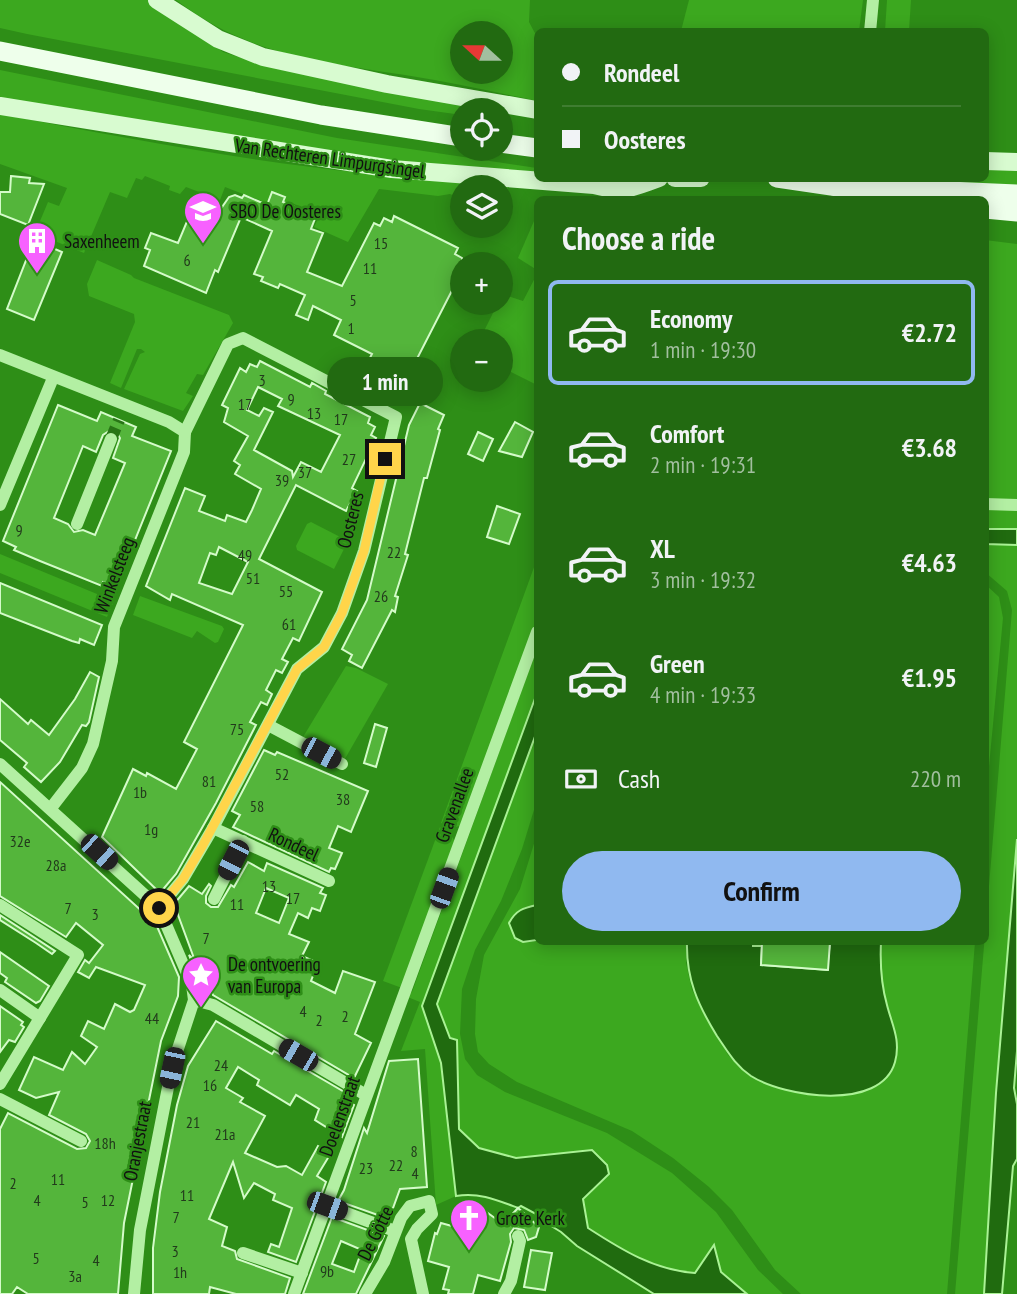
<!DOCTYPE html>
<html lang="en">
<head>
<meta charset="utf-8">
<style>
  :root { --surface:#226a11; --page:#2a6f1a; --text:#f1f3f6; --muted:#a2bf9f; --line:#3f7d31; --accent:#90b9f0 }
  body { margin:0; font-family:"PT Sans Narrow",sans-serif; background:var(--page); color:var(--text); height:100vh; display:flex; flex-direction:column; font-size:26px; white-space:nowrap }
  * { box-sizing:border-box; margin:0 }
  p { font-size:23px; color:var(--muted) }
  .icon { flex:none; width:38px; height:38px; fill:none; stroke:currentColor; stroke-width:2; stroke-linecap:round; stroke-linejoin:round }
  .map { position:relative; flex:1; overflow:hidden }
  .details { position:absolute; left:534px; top:196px; width:455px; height:749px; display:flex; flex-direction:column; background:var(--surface); border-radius:10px; box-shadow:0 4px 18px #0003 }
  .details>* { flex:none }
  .hud { position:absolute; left:534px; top:28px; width:455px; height:154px; border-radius:10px; box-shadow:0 4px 18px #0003; display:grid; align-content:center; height:154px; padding:0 28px; background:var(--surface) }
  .needle { width:46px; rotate:291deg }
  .tools { position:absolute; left:450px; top:21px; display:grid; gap:14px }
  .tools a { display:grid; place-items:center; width:63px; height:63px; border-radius:50%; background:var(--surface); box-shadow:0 4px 18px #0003; font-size:35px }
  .end { position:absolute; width:32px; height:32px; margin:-16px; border:9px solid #ffd54a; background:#111; box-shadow:0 0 0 4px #111 }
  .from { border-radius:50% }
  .bubble { position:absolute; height:49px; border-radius:24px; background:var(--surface); box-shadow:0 4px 18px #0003; font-size:23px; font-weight:700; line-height:49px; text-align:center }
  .car { position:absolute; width:21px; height:42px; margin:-21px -10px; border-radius:9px; box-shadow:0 0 5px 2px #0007; background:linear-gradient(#222 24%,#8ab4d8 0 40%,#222 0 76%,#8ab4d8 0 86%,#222 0) }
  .hud b { display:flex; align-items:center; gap:24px; height:66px; font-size:26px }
  .hud b+b { border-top:2px solid var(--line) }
  .hud i { width:18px; height:18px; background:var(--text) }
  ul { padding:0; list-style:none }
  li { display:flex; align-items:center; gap:21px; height:105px; margin:0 14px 10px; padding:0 14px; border:4px solid transparent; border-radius:10px }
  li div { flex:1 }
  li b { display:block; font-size:26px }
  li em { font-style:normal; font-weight:700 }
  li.selected { border-color:var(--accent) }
  li>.icon { width:63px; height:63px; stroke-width:1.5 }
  h2 { padding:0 28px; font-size:32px; line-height:84px }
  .pay { display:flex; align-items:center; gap:18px; height:77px; padding:0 28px; font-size:26px }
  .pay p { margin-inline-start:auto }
  .action { display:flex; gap:14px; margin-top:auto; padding:14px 28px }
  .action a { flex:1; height:80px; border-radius:42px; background:var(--accent); color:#111; font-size:28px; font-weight:700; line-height:80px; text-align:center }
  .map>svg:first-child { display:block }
  .green { fill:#3ca81f; fill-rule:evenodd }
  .water { fill:#206b0f; stroke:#aaf295; stroke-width:2 }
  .building { fill:#54b53b; stroke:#d4fbc9; stroke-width:2; fill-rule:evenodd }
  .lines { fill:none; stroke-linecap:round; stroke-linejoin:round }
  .minor-tunnel { stroke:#287516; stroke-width:12; stroke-dasharray:12 6; stroke-linecap:butt }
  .minor { stroke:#b3efa3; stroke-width:12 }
  .secondary { stroke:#d8fbd0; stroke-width:18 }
  .primary { stroke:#eeffeb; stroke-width:19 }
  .route { stroke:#ffd54a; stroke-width:9 }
  .labels { text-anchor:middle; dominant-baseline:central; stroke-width:5; stroke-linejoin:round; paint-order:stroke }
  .number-label { font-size:16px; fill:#223a1c }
  .street-label { font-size:19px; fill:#111; stroke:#2e8e17 }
  .poi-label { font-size:19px; fill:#111; stroke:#2e8e17; text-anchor:start }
</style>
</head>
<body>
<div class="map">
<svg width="1017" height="1294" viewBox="0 0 1017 1294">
  <rect width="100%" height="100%" fill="#2e8e17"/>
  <g class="green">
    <polygon points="0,0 148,0 223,52 277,69 499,110 462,110 462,115 419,109 27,34 0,28"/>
    <path d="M176,0H530L529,22L537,37V101C495,92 454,83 411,76C322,62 251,57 176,0ZM462,33H500V72H462Z"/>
    <polygon points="689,0 863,0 859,31 681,31"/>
    <polygon points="887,0 911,0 909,31 885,31"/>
    <polygon points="0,70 337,138 537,168 537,175 353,157 0,99"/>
    <path d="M0,114C121,137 242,161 365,173C413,178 461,181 509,184L501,213L500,187H462V199L450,194L438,196L379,189L348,242L314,227L319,217L315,212L289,202L285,210L225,187L220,200L186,187L180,194L169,190L170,186L145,176L142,180L136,178L127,198L110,192L84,253L35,233L48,202L59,206L67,188L0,164Z"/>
    <polygon points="985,167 1017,168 1017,188 866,179 985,178"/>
    <polygon points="537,214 537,270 518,258"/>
    <polygon points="985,240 1017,244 1017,500 985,500"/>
    <polygon points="97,260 131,275 134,278 229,315 233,323 203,375 197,374 186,393 193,396 183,411 124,389 140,354 145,352 141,349 137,349 121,388 110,383 135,322 134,314 89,296 87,284"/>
    <polygon points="537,274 537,385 501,367 500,341 479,341 498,303 500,303 502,294 523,301"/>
    <rect x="985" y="510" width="32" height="19"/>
    <polygon points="311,522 348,541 334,569 297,550 296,546 307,524"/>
    <polygon points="985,544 1017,545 1017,839 996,1093 984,1294 955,1294 1012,610 1007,591 985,572"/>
    <polygon points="0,554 114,601 107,617 0,573"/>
    <polygon points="537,559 537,620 463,825 452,828 441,823"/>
    <polygon points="985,584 999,597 1003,618 985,809"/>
    <polygon points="140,596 222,626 224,629 218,642 215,643 197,631 192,638 133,615"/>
    <polygon points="537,648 537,693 422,1006 441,1063 456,1196 436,1205 425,1049 401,1051 420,1002 405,996 412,992"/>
    <polygon points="346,666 356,668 388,684 342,764 300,742"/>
    <path d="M537,731V800L522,849L501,901L475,950L462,989L460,1034L465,1059L477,1075L505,1092L607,1133L672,1173L716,1212L758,1270L783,1294H747L721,1272L714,1245L695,1273C654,1270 622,1250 588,1228L583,1198L609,1174L607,1165L592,1150L516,1158L479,1148L459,1129L457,1040L450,1038L437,1004Z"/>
    <polygon points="440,827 450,833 456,844 402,988 383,981"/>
    <path d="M537,834V905L523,908L534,941L575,942L583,944L687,942L686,963L692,990L728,1055L753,1077L798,1092L898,1047C896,1030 890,1019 886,1003C882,983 880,963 881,942H975L947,1294H801L775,1270L732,1210L709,1187L673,1158L632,1131L517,1082L489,1064L478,1052L475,1034L476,999L484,955L520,889Z"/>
  </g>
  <g class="water">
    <polygon points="985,529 1017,529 1017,545 985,544"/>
    <path d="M537,693V731L437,1004L450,1038L457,1040L459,1129L479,1148L516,1158L592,1150L607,1165L609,1174L583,1199L588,1228C622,1250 654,1270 695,1273L714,1245L721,1272L747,1294H654L577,1246L561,1232L540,1219V1216L521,1206L518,1208C497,1200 479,1192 456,1196L441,1063L422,1006Z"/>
    <polygon points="1017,839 1017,1051 1014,1088 1017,1104 1017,1159 1013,1166 1002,1294 984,1294 996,1093"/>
    <path d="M537,905V940L523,942L515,938L509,923C516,910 523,908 537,905Z"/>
    <path d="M687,942H753V946H762L761,965L827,970L830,942H881C880,963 881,984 887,1005C892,1025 901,1040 895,1062C881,1112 784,1097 751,1076C735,1065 728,1052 717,1036C698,1005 686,979 687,942Z"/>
  </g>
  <g class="building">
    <polygon points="11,176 30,178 29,183 44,184 28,225 0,214 0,192 10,192"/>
    <polygon points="272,192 285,197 283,202 316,216 311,229 323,233 307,272 342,286 374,223 380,226 384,218 392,222 394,216 458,248 455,254 462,258 462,271 401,390 384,381 387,375 366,365 372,354 334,335 341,320 313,306 308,320 296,315 305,295 280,284 278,288 261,281 263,277 254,274 272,231 241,217 218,272 215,270 206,293 144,266 150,250 145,248 151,233 178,243 196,200 220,210 229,197 235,195 242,198 244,195 267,205"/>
    <polygon points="34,240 62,252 34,320 7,309"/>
    <path d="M260,361L310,387L312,383L326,391L325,394L370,417L368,423L375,427L371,435L376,438L352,488L357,491L346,511L296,485L259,559L322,592L299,641L293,638L282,659L288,662L282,673L276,670L266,690L272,694L267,705L261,702L250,722L256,725L216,803L176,874L160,893L102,837L133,769L146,776L147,773L176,789L197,749L184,742L243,625L172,594L170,600L146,586L185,488L205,496L199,511L225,521L227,515L246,522L252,510L261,489L235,474L240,465L234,461L248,436L224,422L228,408L222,405L240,368L246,372L250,364L257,367ZM258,387L282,399L278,406L340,435L321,472L301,462L293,477L292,471L254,450L273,412L264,408L259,416L247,410ZM219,547L248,562L232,594L199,583L210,553L216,555Z"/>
    <polygon points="420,403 444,415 438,429 440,430 427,478 424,478 405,554 408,555 395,596 398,597 395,612 392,610 362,668 349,661 352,655 342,649 367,600 409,425"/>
    <path d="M58,405L97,421L101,412L136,427L132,436L171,451L116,587L103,582L102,586L40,561L14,550L16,547L3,541ZM109,431L117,433L120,438L113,458L125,463L95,535L83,530L74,532L68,524L54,518L83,446L96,452L103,435Z"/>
    <polygon points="515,422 533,432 522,457 499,451"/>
    <polygon points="478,432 493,439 483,461 468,454"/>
    <polygon points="497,506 520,514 509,544 487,537"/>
    <polygon points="0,583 102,625 94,645 80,639 79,643 72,641 0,613"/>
    <polygon points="90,672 99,677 89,722 86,726 82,725 60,762 41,782 24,767 27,763 0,740 0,699 28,724 31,720 49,735 75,699"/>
    <polygon points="375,724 387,728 376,767 364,763"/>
    <polygon points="264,750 275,755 277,752 368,791 351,832 338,826 329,848 342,853 335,869 331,868 329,872 233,827 240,815 232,811"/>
    <polygon points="0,782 156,924 179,977 178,996 161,1041 124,1223 118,1294 28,1294 17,1287 12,1294 0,1294 0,1129 8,1113 77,1149 86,1148 90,1141 86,1134 49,1115 59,1092 36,1098 19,1090 34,1057 63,1070 72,1052 85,1064 97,1047 81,1036 88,1021 104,1029 115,1004 130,1012 134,1010 145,985 96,967 89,978 78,972 85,960 89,963 103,945 76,923 66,937 0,896"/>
    <path d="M248,862L264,871L267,863L323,888L320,893L326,895L320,911L312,908L308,918L298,913L289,934L309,942L302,956L318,963L311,981L335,993L343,971L375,982L355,1034L371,1043L354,1078L213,995L196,963L193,965L189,955L195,961L174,904L189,886L202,894L209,884L211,886L206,896V903L211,907H218L231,885L234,887ZM266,888L289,898L279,923L256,913Z"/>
    <polygon points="0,915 55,951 52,954 36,943 0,920"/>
    <polygon points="762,942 830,942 828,970 761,965"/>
    <polygon points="0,952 49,986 40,1001 36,1003 5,982 7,978 0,973"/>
    <polygon points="0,1006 23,1022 21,1025 24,1027 15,1042 9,1040 0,1052"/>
    <polygon points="216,1021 272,1054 274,1051 346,1093 344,1099 354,1105 342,1137 315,1120 319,1109 296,1095 290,1105 257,1085 259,1080 238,1067 226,1088 243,1098 240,1102 265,1116 245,1153 277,1167 286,1166 302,1175 318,1146 331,1153 317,1176 326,1182 296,1262 268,1252 271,1244 279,1247 292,1208 273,1200 275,1194 254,1183 244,1198 233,1162 209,1219 227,1227 222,1246 235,1251 237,1259 290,1278 285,1294 236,1294 210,1287 209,1294 153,1294 153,1248 160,1192 177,1105 188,1066"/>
    <polygon points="418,1059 427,1187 400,1189 389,1219 338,1201 344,1190 364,1128 367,1133 389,1061"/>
    <polygon points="481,1208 503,1224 518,1208 539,1227 536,1237 528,1240 524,1230 514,1228 510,1234 511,1242 500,1281 478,1275 473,1294 448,1294 449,1290 443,1289 449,1267 428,1261 435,1233 437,1234 441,1223 459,1228 462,1214 474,1221 474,1209"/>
    <path d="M332,1217L384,1236L356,1294H303ZM341,1241L362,1250L354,1272L332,1264Z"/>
    <polygon points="531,1250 552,1253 545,1290 524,1287"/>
  </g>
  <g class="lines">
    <polyline class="minor-tunnel" points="111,439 119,420"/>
    <g class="minor">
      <polyline points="870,32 873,0"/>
      <polyline points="0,355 169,422 185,432 184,452 114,627 112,661 93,744 82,768 51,808"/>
      <polyline points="185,432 228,344 243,338 396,417 364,551 342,613 324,647 297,669 213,828"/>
      <polyline points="985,504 1017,505"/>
      <polyline points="0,505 53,378"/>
      <polyline points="77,524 111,439"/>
      <polyline points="268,725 342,764"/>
      <polyline points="0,764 159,908 192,985 194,1000 172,1067 140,1230 134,1294"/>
      <polyline points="214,899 243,841"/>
      <polyline points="0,905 78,955 0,1084"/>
      <polyline points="159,908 183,879 213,828 329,881"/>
      <polyline points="0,990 40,1018"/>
      <polyline points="194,1000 213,1005 366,1095"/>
      <polyline points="0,1099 81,1141"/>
      <polyline points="327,1206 395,1231"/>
      <polyline points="243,1253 302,1273"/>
      <polyline points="294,1294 537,632"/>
      <polyline points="365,1294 384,1262 401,1218 410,1206 429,1201 432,1214 417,1229 411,1239 423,1294"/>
      <polyline points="504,1294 511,1281 520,1241 518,1236"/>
    </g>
    <g class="secondary">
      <polyline points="157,0 218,39 263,57 387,84 537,110"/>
      <path d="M0,106L392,169L594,185C625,193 630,188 659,178"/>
      <polyline points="985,161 1017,162"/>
      <polyline points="675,178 701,178"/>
    </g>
    <g class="primary">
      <polyline points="0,51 321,115 462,137"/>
      <polyline points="500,143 537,148"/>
      <polyline points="777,178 845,188"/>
      <polyline points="834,186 1017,194"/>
      <polyline points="985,209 1017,212"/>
    </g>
  </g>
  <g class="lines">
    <polyline class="route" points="159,908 183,879 203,845 297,669 324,647 342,613 364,551 385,459"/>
  </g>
  <defs>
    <symbol id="school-pin" viewBox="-11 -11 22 30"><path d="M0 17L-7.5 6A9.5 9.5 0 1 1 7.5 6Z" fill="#f761ff" stroke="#2e8e17"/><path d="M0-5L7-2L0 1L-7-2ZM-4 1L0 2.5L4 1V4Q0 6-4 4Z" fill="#fff"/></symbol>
    <symbol id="building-pin" viewBox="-11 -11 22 30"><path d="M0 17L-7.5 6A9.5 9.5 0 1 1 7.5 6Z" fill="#f761ff" stroke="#2e8e17"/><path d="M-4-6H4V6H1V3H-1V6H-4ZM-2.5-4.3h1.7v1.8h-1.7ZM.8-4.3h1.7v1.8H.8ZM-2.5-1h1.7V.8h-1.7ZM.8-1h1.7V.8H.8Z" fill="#fff"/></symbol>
    <symbol id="sight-pin" viewBox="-11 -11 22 30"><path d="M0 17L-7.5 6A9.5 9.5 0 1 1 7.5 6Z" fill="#f761ff" stroke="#2e8e17"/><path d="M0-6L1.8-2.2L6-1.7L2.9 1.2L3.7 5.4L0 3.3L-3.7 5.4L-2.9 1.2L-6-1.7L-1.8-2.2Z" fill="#fff"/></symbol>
    <symbol id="church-pin" viewBox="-11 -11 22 30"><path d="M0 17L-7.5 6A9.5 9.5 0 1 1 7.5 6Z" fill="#f761ff" stroke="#2e8e17"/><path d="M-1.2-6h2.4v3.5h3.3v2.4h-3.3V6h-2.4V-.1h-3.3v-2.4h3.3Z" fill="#fff"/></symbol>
  </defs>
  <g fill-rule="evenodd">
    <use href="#school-pin" x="181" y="189" width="44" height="60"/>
    <use href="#building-pin" x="15" y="219" width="44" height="60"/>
    <use href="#sight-pin" x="179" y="953" width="44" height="60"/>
    <use href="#church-pin" x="447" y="1196" width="44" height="60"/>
  </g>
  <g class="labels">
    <g class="number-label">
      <text x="381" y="243">15</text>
      <text x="187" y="260">6</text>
      <text x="370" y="268">11</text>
      <text x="353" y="300">5</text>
      <text x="351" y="328">1</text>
      <text x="262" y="380">3</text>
      <text x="291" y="399">9</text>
      <text x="245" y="404">17</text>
      <text x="314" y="413">13</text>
      <text x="341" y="419">17</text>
      <text x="349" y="459">27</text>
      <text x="305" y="472">37</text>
      <text x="282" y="480">39</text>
      <text x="19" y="530">9</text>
      <text x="394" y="552">22</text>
      <text x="245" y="555">49</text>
      <text x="253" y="578">51</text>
      <text x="286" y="591">55</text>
      <text x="381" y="596">26</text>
      <text x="289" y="624">61</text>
      <text x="237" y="729">75</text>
      <text x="282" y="774">52</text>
      <text x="209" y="781">81</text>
      <text x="140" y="792">1b</text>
      <text x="343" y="799">38</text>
      <text x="257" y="806">58</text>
      <text x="151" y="829">1g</text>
      <text x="20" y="841">32e</text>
      <text x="56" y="865">28a</text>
      <text x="269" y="886">13</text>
      <text x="293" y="898">17</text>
      <text x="237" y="904">11</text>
      <text x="68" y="908">7</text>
      <text x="95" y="914">3</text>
      <text x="206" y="938">7</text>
      <text x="303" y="1011">4</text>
      <text x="345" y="1016">2</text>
      <text x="152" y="1018">44</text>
      <text x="319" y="1020">2</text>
      <text x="221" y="1065">24</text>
      <text x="210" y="1085">16</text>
      <text x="193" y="1122">21</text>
      <text x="225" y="1134">21a</text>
      <text x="105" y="1143">18h</text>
      <text x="414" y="1151">8</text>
      <text x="396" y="1165">22</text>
      <text x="366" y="1168">23</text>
      <text x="415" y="1173">4</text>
      <text x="58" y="1179">11</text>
      <text x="13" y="1183">2</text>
      <text x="187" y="1195">11</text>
      <text x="37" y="1200">4</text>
      <text x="108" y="1200">12</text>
      <text x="85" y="1202">5</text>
      <text x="176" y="1217">7</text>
      <text x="175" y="1251">3</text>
      <text x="36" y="1258">5</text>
      <text x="96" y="1260">4</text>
      <text x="327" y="1271">9b</text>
      <text x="180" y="1272">1h</text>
      <text x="75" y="1276">3a</text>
    </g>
    <g class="street-label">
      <text transform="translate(330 158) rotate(8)">Van Rechteren Limpurgsingel</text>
      <text transform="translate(350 520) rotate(-76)">Oosteres</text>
      <text transform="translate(114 575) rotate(-69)">Winkelsteeg</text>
      <text transform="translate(454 805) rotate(-70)">Gravenallee</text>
      <text transform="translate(294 844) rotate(25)">Rondeel</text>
      <text transform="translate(339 1116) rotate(-70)">Doelenstraat</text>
      <text transform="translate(137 1141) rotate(-79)">Oranjestraat</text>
      <text transform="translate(375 1233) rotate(-64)">De Götte</text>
    </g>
    <g class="poi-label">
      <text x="230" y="211">SBO De Oosteres</text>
      <text x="64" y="241">Saxenheem</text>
      <text x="228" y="964">De ontvoering<tspan x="228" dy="22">van Europa</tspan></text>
      <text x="496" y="1218">Grote Kerk</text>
    </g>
  </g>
</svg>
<div class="tools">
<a><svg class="needle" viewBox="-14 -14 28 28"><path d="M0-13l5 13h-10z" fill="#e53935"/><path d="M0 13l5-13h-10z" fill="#a2bf9f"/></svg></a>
<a><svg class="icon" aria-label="locate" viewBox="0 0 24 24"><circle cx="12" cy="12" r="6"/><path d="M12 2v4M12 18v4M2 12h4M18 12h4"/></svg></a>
<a><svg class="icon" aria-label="layers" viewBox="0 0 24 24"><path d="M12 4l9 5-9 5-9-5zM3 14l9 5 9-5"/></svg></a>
<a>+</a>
<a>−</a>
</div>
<i class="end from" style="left:159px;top:908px"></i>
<i class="end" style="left:385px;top:459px"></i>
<div class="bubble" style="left:327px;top:357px;width:116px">1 min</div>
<i class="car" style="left:321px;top:753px;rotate:118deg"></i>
<i class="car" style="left:99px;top:852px;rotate:132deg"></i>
<i class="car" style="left:233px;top:860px;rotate:207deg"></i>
<i class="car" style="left:444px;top:888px;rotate:20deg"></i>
<i class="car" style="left:298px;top:1055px;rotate:300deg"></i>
<i class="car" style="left:172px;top:1068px;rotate:192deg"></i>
<i class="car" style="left:327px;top:1206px;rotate:110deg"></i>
<div class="hud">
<b><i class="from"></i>Rondeel</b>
<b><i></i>Oosteres</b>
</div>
<section class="details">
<h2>Choose a ride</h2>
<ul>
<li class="selected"><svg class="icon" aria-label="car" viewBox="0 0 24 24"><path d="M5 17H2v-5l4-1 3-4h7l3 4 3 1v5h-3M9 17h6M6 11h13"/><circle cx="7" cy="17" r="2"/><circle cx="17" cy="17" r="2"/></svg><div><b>Economy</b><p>1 min · 19:30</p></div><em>€2.72</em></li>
<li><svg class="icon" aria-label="car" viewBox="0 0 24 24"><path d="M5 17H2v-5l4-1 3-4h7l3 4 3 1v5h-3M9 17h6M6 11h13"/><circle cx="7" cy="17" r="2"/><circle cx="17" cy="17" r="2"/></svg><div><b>Comfort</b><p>2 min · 19:31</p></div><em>€3.68</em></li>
<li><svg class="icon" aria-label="car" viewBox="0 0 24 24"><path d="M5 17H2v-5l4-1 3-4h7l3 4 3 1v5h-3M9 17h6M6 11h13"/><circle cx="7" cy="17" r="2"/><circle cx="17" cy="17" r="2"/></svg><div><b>XL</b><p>3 min · 19:32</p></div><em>€4.63</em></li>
<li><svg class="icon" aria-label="car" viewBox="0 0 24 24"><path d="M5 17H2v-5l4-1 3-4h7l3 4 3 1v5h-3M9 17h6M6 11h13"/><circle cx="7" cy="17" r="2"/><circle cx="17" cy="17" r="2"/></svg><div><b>Green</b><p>4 min · 19:33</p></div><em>€1.95</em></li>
</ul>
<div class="pay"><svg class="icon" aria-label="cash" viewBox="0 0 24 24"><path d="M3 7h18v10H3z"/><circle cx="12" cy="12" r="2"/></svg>Cash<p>220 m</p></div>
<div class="action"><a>Confirm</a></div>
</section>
</div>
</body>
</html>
